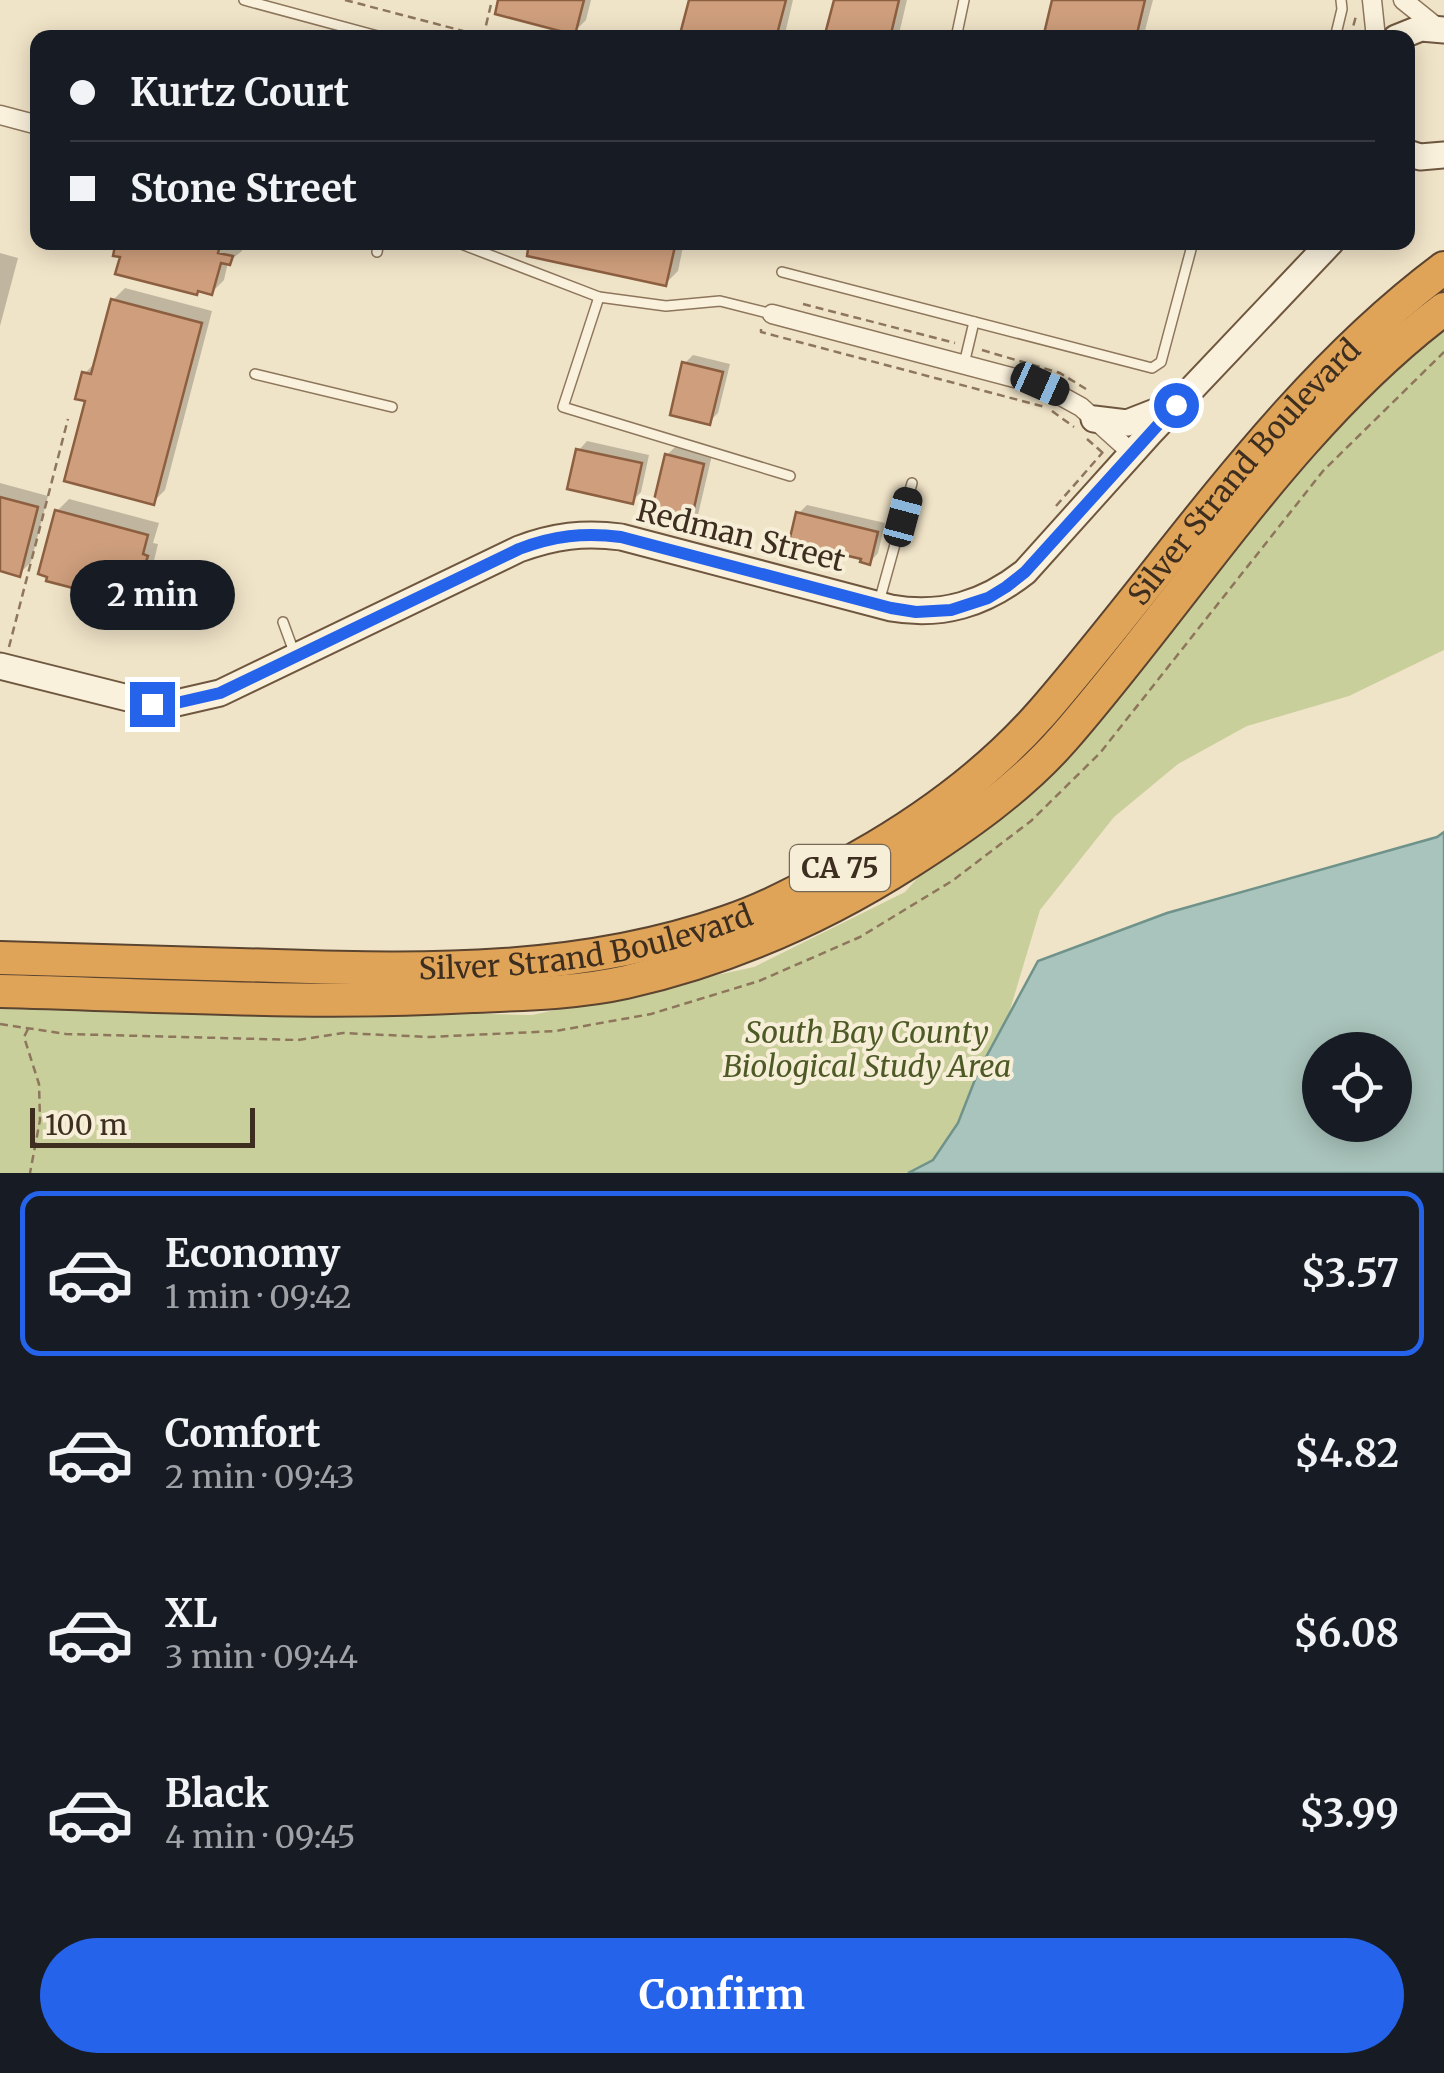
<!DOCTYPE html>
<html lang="en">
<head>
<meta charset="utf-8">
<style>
  :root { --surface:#171b24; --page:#242831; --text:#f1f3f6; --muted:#9ea1a6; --line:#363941; --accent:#2563eb }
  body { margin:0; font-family:Merriweather,serif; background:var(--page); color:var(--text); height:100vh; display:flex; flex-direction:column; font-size:38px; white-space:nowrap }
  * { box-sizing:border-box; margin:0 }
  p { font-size:32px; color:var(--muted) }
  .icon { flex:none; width:55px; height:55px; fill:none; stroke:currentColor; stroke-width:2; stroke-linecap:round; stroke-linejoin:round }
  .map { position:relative; height:1173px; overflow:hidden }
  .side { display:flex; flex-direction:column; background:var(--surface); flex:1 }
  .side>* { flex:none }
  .banner { position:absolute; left:30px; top:30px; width:1385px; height:220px; border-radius:20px; box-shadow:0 5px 25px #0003; display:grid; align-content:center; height:220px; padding:0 40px; background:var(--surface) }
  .buttons { position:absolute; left:1302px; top:1032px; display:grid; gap:20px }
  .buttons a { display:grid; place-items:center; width:110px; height:110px; border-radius:50%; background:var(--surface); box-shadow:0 5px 25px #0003; font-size:50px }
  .scale { position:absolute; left:30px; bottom:25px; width:225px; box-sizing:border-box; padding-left:10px; border:5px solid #3d2e20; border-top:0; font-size:28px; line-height:35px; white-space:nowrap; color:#3d2e20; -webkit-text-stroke:8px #f7eed8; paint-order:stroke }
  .end { position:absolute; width:45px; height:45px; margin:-22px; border:12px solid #2563eb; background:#fff; box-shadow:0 0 0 5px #fff }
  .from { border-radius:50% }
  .bubble { position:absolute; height:70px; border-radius:35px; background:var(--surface); box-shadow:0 5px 25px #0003; font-size:32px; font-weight:700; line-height:70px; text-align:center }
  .car { position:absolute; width:30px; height:60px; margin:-30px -15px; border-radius:12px; box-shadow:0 0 8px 2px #0007; background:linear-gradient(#222 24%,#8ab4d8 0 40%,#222 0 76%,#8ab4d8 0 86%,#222 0) }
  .banner b { display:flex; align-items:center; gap:35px; height:95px; font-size:38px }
  .banner b+b { border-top:2px solid var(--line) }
  .banner i { width:25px; height:25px; background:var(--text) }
  ul { padding:18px 0 0; list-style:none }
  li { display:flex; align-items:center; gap:30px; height:165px; margin:0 20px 15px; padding:0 20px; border:5px solid transparent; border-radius:20px }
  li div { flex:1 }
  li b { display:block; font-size:38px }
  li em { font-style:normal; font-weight:700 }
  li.current { border-color:var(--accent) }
  li>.icon { width:90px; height:90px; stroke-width:1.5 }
  .primary-button { display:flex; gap:20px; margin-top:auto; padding:20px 40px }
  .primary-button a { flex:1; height:115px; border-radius:60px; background:var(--accent); color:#fff; font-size:40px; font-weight:700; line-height:115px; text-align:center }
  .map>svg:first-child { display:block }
  .green { fill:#c9cf9b }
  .water { fill:#a9c4bc; stroke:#6f938a; stroke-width:2.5; fill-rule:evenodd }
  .shadow { fill:#0003 }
  .building { fill:#cf9f7d; stroke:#8d5f41; stroke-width:2.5 }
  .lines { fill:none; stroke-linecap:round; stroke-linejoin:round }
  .lane-casing { stroke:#8d765c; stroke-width:12 }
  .street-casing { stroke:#8d765c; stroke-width:21 }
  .secondary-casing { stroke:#6f573f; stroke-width:29 }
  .highway-casing { stroke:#5b4430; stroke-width:36 }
  .path { stroke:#8d765c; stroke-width:2.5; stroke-dasharray:8 5; stroke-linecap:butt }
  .lane { stroke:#faf1dc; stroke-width:9 }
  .street { stroke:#faf1dc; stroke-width:18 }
  .secondary { stroke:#faf1dc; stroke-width:25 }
  .highway { stroke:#e0a458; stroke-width:32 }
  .route { stroke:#2563eb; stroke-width:12 }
  .labels { text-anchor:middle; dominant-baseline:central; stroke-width:8; stroke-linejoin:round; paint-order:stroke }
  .shield { fill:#f7eed8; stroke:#756857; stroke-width:2.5 }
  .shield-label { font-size:28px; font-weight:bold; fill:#3d2e20 }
  .street-label { font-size:30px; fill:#3d2e20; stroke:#f7eed8 }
  .park-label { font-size:30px; font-style:italic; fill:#4d5a26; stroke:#f7eed8 }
</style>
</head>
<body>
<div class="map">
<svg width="1444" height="1173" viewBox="0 0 1444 1173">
  <rect width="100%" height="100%" fill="#f0e4c8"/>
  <polygon class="green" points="1444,310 1444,650 1349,696 1247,726 1178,764 1114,817 1040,910 985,1093 936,1173 0,1173 0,1003 532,1015 754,967 905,892 1092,682"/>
  <path class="water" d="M1444,832V1173H908L933,1160L958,1123L978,1072L1038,961L1167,913L1437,837ZM1320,1050H1395V1125H1320Z"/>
  <g class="shadow">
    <polygon points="501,0 591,0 586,20 574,32"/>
    <polygon points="692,0 793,0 784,38 682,38"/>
    <polygon points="836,0 907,0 898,38 827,38"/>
    <polygon points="1055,0 1153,0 1143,38 1046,38"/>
    <polygon points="110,242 235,242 243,245 242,251 228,262 224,280 212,292 123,256 118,244"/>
    <polygon points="532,242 684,242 678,271 666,283"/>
    <polygon points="0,253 18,258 0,326"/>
    <polygon points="125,288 212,311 165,490 153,502 85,373 97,361 113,300"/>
    <polygon points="693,355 730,364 718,413 709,422 685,363"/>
    <polygon points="587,441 649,455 641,492 632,501 579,450"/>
    <polygon points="676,446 712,455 697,519 689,527 667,455"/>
    <polygon points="0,483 48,496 31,562 19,574 0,569"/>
    <polygon points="69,499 159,523 153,543 158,544 152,569 146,574 143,589 131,601 57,511"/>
    <polygon points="807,505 885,523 878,553 870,562 798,514"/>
  </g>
  <g class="building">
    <polygon points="498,0 584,0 575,35 495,14"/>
    <polygon points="689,0 786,0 776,38 679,38"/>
    <polygon points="834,0 899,0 890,38 824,38"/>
    <polygon points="1052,0 1145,0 1136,38 1043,38"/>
    <polygon points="100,242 221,242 218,253 233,256 230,265 221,263 212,295 198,291 197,295 115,274 120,257 113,256 115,246"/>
    <polygon points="529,242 676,242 666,286 527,256"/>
    <polygon points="111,299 202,323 154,505 64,481 85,401 75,399 82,372 91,374"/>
    <polygon points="682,362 723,372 710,425 670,415"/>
    <polygon points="576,449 642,463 633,504 567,489"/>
    <polygon points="665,454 704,464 689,530 649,521"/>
    <polygon points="0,497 38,507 20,577 0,571"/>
    <polygon points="55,510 148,535 143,554 148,556 131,603 46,581 47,577 38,574"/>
    <polygon points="796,512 878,532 870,565 860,562 861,559 789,542"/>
  </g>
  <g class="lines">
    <defs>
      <g id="lane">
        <polyline points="244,0 385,38"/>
        <polyline points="956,38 964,0"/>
        <polyline points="1335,38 1342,9 1341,0"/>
        <polyline points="456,242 599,297 666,306 720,301 772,314"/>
        <polyline points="377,252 379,242"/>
        <polyline points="782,272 1152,368 1161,362 1193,242"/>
        <polyline points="599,297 563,407 790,476"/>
        <polyline points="964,364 974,322"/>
        <polyline points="255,374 392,407"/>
        <polyline points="879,602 912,483"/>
        <polyline points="283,622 294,652"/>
      </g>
      <g id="street">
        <polyline points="1372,0 1376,38"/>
        <polyline points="1403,0 1439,29"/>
        <polyline points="0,115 38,125"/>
        <polyline points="772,314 1041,385 1081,407 1132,453"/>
      </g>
      <g id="secondary">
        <polyline points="1396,38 1421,28 1444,30"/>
        <polyline points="1408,153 1420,157 1444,155"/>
        <polyline points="1094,419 1127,423 1168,407"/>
        <path d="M0,666L152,704H172L220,693L519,549C554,536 584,532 621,537L891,608C942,617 984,604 1025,572L1150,433L1331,242"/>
      </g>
      <g id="highway">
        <path id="s1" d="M0,958C92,961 184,964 276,966C428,971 581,973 727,922C773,907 817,881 859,857C926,819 989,773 1041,714C1172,563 1282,389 1444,268"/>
        <path d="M0,991C157,995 315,1005 472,996C522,994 577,993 626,982C727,959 823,917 909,862C964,827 1020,788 1063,739C1186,598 1294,421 1444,309"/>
      </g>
    </defs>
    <use href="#lane" class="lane-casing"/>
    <use href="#street" class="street-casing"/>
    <use href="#secondary" class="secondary-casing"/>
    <use href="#highway" class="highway-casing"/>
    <g class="path">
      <polyline points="345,0 490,38"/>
      <polyline points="483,38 492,0"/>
      <polyline points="1350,38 1356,16"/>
      <polyline points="1288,242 1296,245"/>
      <polyline points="803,304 955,343"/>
      <polyline points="761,329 761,332 1045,407"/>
      <polyline points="982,350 1060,373 1086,389"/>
      <polyline points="1052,411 1074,427"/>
      <polyline points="1087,439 1103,453"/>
      <polyline points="1056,506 1103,452"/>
      <polyline points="9,647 68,419"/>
      <polyline points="0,1024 66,1034 298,1040 343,1033 429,1037 556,1031 651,1014 759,981 860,937 952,881 1031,821 1100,753 1323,471 1444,352"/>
      <polyline points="28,1029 24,1037 39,1084 40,1120 30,1173"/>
    </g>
    <use href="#lane" class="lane"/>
    <use href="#street" class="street"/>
    <use href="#secondary" class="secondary"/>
    <use href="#highway" class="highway"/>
  </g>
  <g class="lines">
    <path class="route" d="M152,704H172L220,693L519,549C553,536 584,532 621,537L891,608L916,612L951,610L988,598L1006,587L1025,572L1176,405"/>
  </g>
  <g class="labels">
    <rect class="shield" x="790" y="845" width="100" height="46" rx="8"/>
    <g class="shield-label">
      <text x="840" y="868">CA 75</text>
    </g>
    <g class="street-label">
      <text stroke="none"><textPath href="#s1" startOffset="1428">Silver Strand Boulevard</textPath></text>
      <text transform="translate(741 535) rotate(14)">Redman Street</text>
      <text stroke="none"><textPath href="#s1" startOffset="588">Silver Strand Boulevard</textPath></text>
    </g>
    <g class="park-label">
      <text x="867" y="1032">South Bay County<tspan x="867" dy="34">Biological Study Area</tspan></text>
    </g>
  </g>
</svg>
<div class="buttons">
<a><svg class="icon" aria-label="locate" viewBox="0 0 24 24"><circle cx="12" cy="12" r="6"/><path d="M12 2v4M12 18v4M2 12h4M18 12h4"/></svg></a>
</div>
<div class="scale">100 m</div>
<i class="end from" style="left:1176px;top:405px"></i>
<i class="end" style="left:152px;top:704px"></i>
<div class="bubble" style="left:70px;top:560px;width:165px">2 min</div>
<i class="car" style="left:1040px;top:384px;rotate:114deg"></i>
<i class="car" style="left:903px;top:517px;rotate:15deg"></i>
<div class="banner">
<b><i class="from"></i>Kurtz Court</b>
<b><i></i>Stone Street</b>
</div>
</div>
<section class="side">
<ul>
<li class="current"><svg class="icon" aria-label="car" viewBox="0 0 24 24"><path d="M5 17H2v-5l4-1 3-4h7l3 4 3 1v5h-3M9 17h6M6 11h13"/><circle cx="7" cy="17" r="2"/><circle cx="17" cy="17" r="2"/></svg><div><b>Economy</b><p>1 min · 09:42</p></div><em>$3.57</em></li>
<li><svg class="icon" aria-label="car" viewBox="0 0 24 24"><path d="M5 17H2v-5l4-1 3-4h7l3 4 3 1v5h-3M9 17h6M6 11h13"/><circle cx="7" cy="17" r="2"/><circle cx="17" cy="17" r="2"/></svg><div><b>Comfort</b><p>2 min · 09:43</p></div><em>$4.82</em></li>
<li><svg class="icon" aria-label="car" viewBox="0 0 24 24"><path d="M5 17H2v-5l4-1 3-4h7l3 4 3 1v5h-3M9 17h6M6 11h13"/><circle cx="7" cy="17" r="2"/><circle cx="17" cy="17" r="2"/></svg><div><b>XL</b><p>3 min · 09:44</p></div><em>$6.08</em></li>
<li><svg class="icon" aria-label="car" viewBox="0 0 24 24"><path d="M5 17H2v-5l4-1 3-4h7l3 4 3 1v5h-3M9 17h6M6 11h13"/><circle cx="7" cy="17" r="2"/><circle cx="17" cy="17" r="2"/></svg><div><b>Black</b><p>4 min · 09:45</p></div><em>$3.99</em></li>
</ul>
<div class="primary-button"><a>Confirm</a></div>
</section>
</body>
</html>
